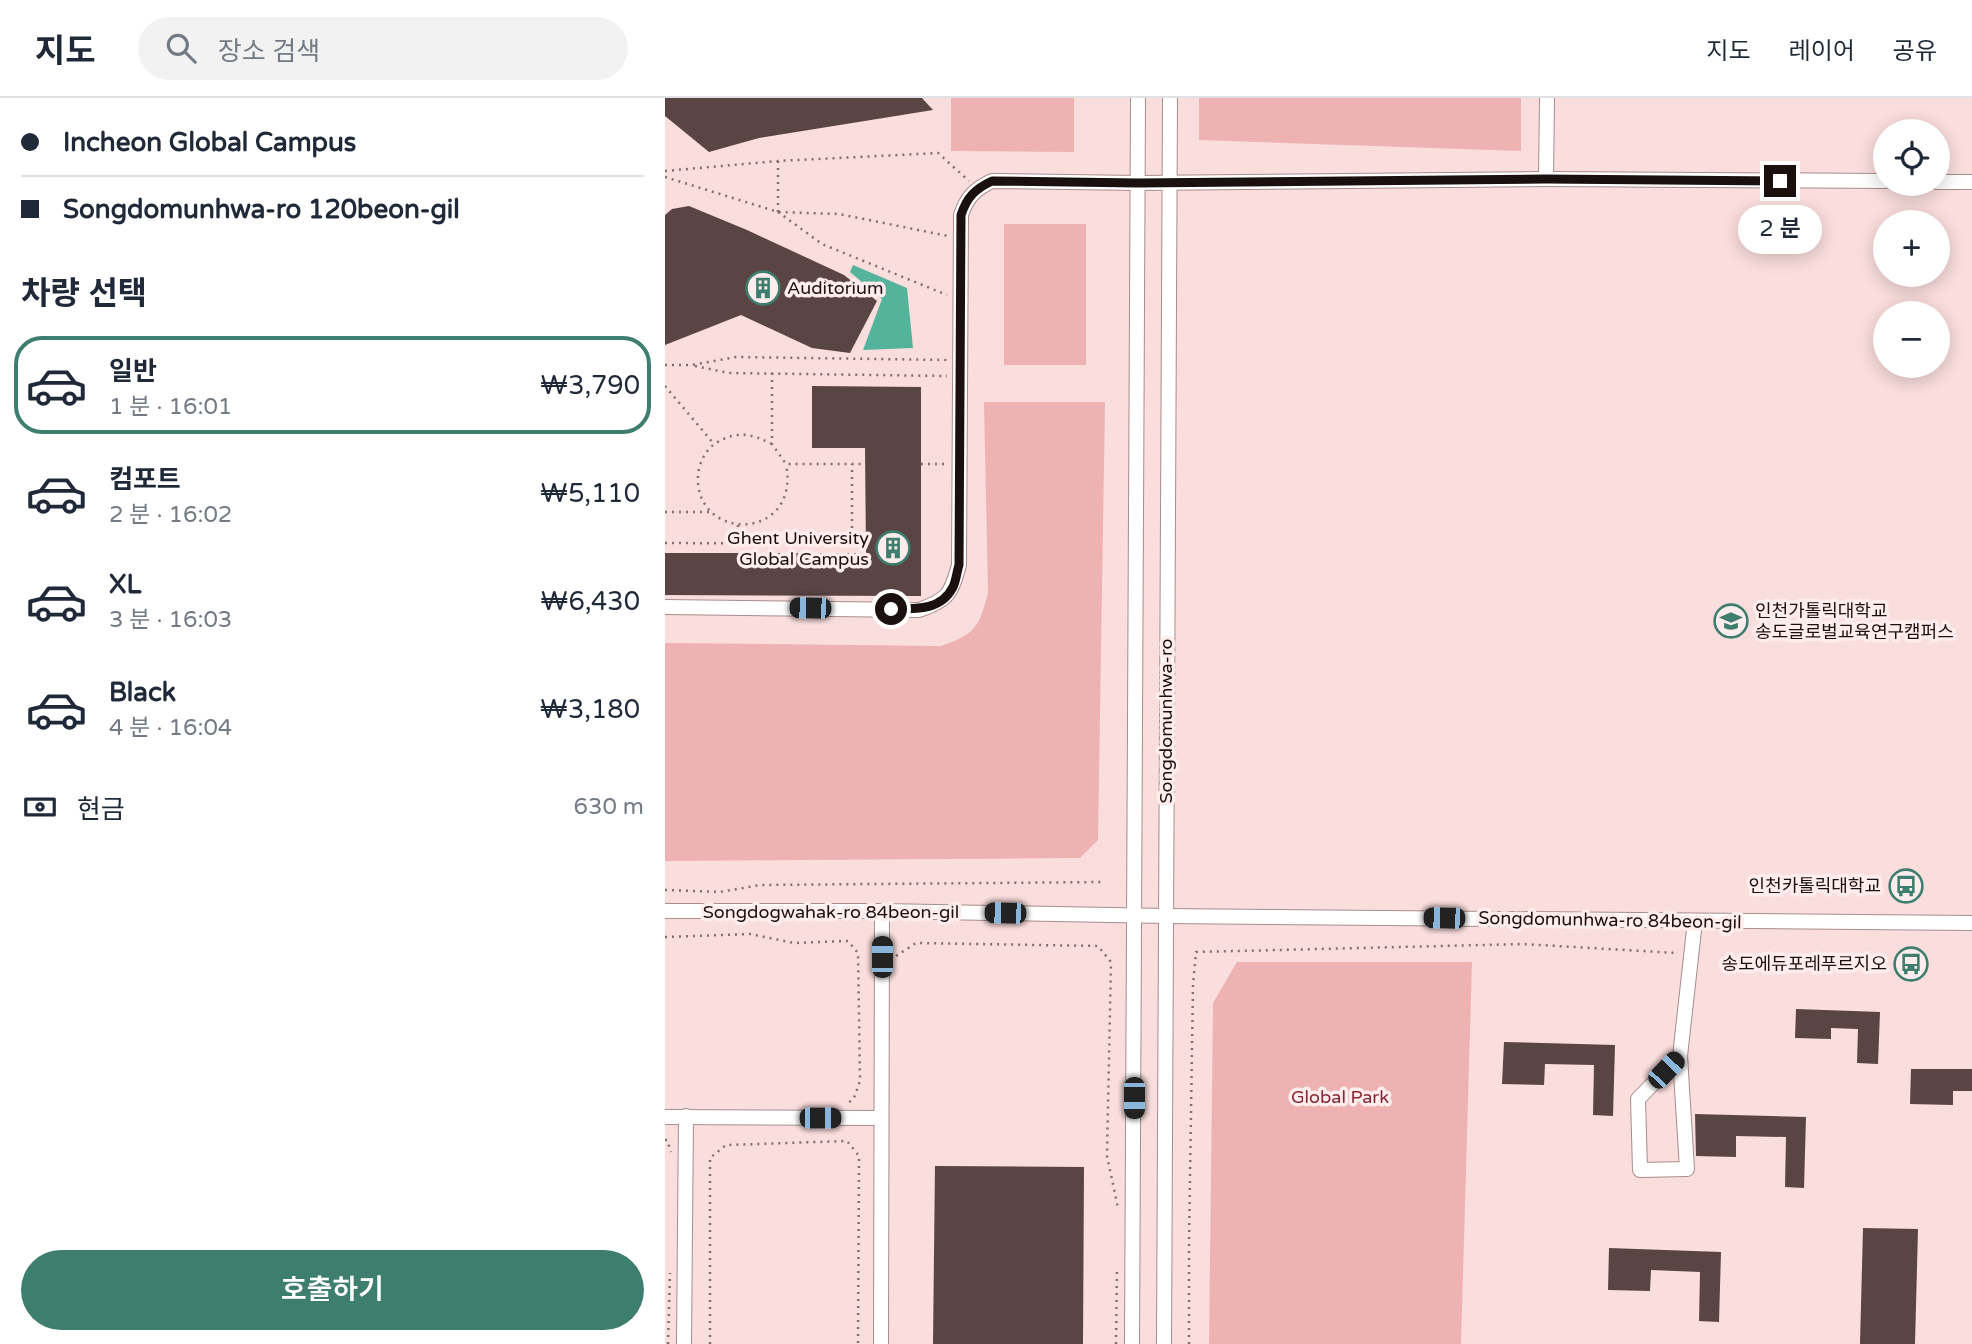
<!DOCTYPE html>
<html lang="ko">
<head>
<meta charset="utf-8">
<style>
  :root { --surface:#fff; --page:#f2f2f3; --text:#1f2937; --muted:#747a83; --line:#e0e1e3; --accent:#3e7e6e }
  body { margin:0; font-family:"Varela Round","Noto Sans KR",sans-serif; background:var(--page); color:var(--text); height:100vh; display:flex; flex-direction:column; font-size:26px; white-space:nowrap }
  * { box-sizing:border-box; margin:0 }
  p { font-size:23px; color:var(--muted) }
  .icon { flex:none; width:38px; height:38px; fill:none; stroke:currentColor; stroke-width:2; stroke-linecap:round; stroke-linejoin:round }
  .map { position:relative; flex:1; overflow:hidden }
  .drawer { display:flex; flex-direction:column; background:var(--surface); width:665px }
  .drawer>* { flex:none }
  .hud { display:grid; align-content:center; height:154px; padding:0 21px; background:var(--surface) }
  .buttons { position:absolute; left:1208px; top:21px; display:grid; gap:14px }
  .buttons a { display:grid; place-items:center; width:77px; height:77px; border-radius:50%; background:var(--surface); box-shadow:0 4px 18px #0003; font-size:35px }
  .end { position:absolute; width:32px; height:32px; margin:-16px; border:9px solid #1a1010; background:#fff; box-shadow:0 0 0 4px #fff }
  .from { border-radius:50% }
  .bubble { position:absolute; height:49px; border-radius:24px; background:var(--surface); box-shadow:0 4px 18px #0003; font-size:23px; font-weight:600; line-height:49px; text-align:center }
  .car { position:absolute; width:21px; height:42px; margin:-21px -10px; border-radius:9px; box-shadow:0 0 5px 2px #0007; background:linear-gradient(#222 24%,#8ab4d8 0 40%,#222 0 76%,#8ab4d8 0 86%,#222 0) }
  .hud b { display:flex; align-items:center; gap:24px; height:66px; font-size:26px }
  .hud b+b { border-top:2px solid var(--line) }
  .hud i { width:18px; height:18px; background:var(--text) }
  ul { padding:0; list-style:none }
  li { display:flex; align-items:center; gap:21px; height:98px; margin:0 14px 10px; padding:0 7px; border:4px solid transparent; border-radius:28px }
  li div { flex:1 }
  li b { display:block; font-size:26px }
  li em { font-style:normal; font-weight:600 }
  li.on { border-color:var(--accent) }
  li>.icon { width:63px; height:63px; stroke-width:1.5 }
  h2 { padding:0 21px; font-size:32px; line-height:84px }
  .pay { display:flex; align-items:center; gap:18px; height:77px; padding:0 21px; font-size:26px }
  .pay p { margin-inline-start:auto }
  .cta { display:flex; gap:14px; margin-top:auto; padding:14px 21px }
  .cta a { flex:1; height:80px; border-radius:42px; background:var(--accent); color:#fff; font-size:28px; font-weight:600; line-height:80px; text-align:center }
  header { display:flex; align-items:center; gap:42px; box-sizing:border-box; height:98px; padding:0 35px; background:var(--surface); border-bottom:2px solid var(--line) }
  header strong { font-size:33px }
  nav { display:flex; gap:38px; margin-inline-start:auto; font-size:24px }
  .search { width:490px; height:63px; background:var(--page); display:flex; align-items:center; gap:18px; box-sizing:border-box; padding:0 24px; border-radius:38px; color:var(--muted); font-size:26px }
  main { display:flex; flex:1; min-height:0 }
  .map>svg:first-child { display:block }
  .green { fill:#eeb2b3 }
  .water { fill:#53b39b }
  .building { fill:#5a4444 }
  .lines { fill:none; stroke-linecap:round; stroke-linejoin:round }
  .minor-casing { stroke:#a78d8e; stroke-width:16 }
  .path { stroke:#816f6f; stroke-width:2.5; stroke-dasharray:2 5; stroke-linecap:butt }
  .minor { stroke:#fff; stroke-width:14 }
  .route { stroke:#1a1010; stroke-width:9 }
  .labels { text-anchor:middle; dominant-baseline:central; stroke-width:7; stroke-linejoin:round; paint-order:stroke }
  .poi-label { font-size:18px; fill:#1a1010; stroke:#ffeded; text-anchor:end }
  .street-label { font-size:18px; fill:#1a1010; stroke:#ffeded }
  .park-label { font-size:18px; fill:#852733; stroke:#ffeded }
</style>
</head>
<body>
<header>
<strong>지도</strong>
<div class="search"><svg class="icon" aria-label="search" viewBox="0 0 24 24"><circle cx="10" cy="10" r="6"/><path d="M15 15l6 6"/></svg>장소 검색</div>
<nav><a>지도</a><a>레이어</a><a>공유</a></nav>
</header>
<main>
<section class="drawer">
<div class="hud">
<b><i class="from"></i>Incheon Global Campus</b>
<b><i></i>Songdomunhwa-ro 120beon-gil</b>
</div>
<h2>차량 선택</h2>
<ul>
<li class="on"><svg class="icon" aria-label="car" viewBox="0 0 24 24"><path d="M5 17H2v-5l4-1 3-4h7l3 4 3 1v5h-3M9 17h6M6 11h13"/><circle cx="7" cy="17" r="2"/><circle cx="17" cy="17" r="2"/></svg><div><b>일반</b><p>1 분 · 16:01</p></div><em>₩3,790</em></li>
<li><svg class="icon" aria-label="car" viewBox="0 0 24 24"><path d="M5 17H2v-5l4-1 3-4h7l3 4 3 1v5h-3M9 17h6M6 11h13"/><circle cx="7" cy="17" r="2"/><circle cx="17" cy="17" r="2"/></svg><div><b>컴포트</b><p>2 분 · 16:02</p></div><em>₩5,110</em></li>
<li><svg class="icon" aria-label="car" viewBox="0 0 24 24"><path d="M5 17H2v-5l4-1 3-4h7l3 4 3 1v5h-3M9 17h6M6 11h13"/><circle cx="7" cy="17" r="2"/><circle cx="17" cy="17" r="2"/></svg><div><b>XL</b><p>3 분 · 16:03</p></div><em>₩6,430</em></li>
<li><svg class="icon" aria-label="car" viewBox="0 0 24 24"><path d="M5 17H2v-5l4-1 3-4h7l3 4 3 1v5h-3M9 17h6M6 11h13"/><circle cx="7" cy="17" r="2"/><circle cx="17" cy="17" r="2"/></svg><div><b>Black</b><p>4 분 · 16:04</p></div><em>₩3,180</em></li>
</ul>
<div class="pay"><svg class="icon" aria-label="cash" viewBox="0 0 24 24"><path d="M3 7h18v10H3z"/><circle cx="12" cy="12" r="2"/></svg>현금<p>630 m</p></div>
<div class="cta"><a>호출하기</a></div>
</section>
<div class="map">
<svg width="1307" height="1246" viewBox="0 0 1307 1246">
  <rect width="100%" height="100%" fill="#fadddd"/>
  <g class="green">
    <polygon points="286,0 409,0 409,54 286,53"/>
    <polygon points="534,0 856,0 856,53 534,42"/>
    <rect x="339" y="126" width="82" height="141"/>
    <path d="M319,304H440L433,742L415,760L0,763V545L276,548C310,536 314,530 323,495Z"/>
    <polygon points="572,864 807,864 796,1246 544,1246 548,905"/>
  </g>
  <polygon class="water" points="188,167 242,190 248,250 198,252 217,201 185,174"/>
  <g class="building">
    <polygon points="0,0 257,0 268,12 94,40 44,54 0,18"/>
    <polygon points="24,108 82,132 179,177 212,203 185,255 147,250 76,217 0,247 0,117 7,111"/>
    <polygon points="147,288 256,289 256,498 0,497 0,455 201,455 200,350 147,350"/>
    <polygon points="1131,911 1215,914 1213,966 1192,965 1193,931 1166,930 1166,941 1130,940"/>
    <polygon points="839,944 950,947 948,1018 928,1017 929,967 880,966 879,987 837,986"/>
    <polygon points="1246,971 1307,971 1307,993 1288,993 1288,1007 1245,1006"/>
    <polygon points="1030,1016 1141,1019 1139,1090 1120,1089 1121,1039 1071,1038 1071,1059 1031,1058"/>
    <polygon points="270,1068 419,1069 418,1246 268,1246"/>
    <polygon points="1198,1130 1253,1131 1250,1246 1195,1246"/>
    <polygon points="944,1150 1056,1154 1054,1224 1034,1223 1035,1174 986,1172 985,1193 943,1192"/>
  </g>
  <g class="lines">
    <defs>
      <g id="minor">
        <polyline points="881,81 882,0"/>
        <polyline points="1272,84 1307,84"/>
        <path d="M0,509L254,512C283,502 286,496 294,467L296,117C302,99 310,91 327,83L473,85L881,81L1220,83"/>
        <polyline points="0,813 217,813 500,818 1307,825"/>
        <polyline points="1015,958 1022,1071 975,1072 973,1001 1015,958 1030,823"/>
        <polyline points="0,1019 216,1020"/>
        <polyline points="19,1246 21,1018"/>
        <polyline points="216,1246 217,813"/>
        <polyline points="467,1246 473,0"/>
        <polyline points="499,1246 505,0"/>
      </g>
    </defs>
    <use href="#minor" class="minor-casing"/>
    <g class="path">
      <polyline points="0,73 113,63 273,55 304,83"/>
      <polyline points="0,79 113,114 174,116 283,138"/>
      <polyline points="113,114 157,146 282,197"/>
      <polyline points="113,114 113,63"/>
      <polyline points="0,267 27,267 71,259 283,262"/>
      <polyline points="30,268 64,275 282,278"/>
      <polyline points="107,275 107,346 121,366 200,366"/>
      <polyline points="0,288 49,346"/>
      <path d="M107,346C87,336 72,332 51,345C41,351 34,365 33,377C29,445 136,444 121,366"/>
      <polyline points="256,366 281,366"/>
      <polyline points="0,414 46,414"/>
      <polyline points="73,427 73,445"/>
      <polyline points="0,445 187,446 187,366"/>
      <polyline points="0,792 55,794 95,787 438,784"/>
      <polyline points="0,839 85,836 129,845 183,843 193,855 195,983 189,1000 181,1007"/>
      <polyline points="231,858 251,845 433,848 446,864 442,1058 453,1110"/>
      <polyline points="0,1042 2,1042 6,1054"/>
      <polyline points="3,1246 5,1175"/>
      <polyline points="45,1246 45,1060 61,1047 182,1043 194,1058 193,1246"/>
      <polyline points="451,1246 452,1169"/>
      <polyline points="524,1246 524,1144 528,887 531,854 858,846 1011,855"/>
    </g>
    <use href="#minor" class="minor"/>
  </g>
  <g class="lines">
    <path class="route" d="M226,511C250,511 276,513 288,489C291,483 292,473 294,467L296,117C302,99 310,91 327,83L473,85L881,81L1115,83"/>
  </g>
  <defs>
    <symbol id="building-ring" viewBox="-11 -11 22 22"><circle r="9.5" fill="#ffeded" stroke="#3e7e6e" stroke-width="1.5"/><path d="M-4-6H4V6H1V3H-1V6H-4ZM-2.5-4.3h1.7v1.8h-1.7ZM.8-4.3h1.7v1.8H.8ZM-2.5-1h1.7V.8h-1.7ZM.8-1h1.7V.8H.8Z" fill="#3e7e6e"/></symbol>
    <symbol id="university-ring" viewBox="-11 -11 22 22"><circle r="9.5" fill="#ffeded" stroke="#3e7e6e" stroke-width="1.5"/><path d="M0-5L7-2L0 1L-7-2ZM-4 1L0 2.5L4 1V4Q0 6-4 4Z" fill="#3e7e6e"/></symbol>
    <symbol id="bus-ring" viewBox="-11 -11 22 22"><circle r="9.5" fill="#ffeded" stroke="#3e7e6e" stroke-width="1.5"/><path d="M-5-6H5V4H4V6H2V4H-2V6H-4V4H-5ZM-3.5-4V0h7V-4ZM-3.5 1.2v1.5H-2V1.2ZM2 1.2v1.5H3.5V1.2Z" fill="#3e7e6e"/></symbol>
  </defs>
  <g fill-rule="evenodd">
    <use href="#building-ring" x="79" y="171" width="38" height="38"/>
    <use href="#building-ring" x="209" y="431" width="38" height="38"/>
    <use href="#university-ring" x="1047" y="504" width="38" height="38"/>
    <use href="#bus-ring" x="1222" y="769" width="38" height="38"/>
    <use href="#bus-ring" x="1227" y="847" width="38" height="38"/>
  </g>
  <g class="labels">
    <g class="poi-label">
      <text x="122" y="190" text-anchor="start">Auditorium</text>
      <text x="204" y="440">Ghent University<tspan x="204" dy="21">Global Campus</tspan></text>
      <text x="1090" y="513" text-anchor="start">인천가톨릭대학교<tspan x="1090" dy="21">송도글로벌교육연구캠퍼스</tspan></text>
      <text x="1216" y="788">인천카톨릭대학교</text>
      <text x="1222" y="866">송도에듀포레푸르지오</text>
    </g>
    <g class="street-label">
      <text transform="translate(501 623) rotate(-90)">Songdomunhwa-ro</text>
      <text x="166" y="814">Songdogwahak-ro 84beon-gil</text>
      <text transform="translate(945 822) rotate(1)">Songdomunhwa-ro 84beon-gil</text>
    </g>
    <g class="park-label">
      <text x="675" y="999">Global Park</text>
    </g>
  </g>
</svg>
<div class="buttons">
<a><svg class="icon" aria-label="locate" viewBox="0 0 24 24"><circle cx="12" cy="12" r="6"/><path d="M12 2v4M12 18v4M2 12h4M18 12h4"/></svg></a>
<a>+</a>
<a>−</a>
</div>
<i class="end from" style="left:226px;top:511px"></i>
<i class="end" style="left:1115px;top:83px"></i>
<div class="bubble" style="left:1073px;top:107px;width:84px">2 분</div>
<i class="car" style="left:145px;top:510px;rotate:271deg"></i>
<i class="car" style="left:340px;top:815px;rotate:271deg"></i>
<i class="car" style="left:779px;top:820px;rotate:271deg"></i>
<i class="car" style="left:217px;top:859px;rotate:0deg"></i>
<i class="car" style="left:1001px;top:972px;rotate:44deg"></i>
<i class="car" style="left:469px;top:1000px;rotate:180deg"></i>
<i class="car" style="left:155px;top:1020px;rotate:90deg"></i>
</div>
</main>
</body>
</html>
